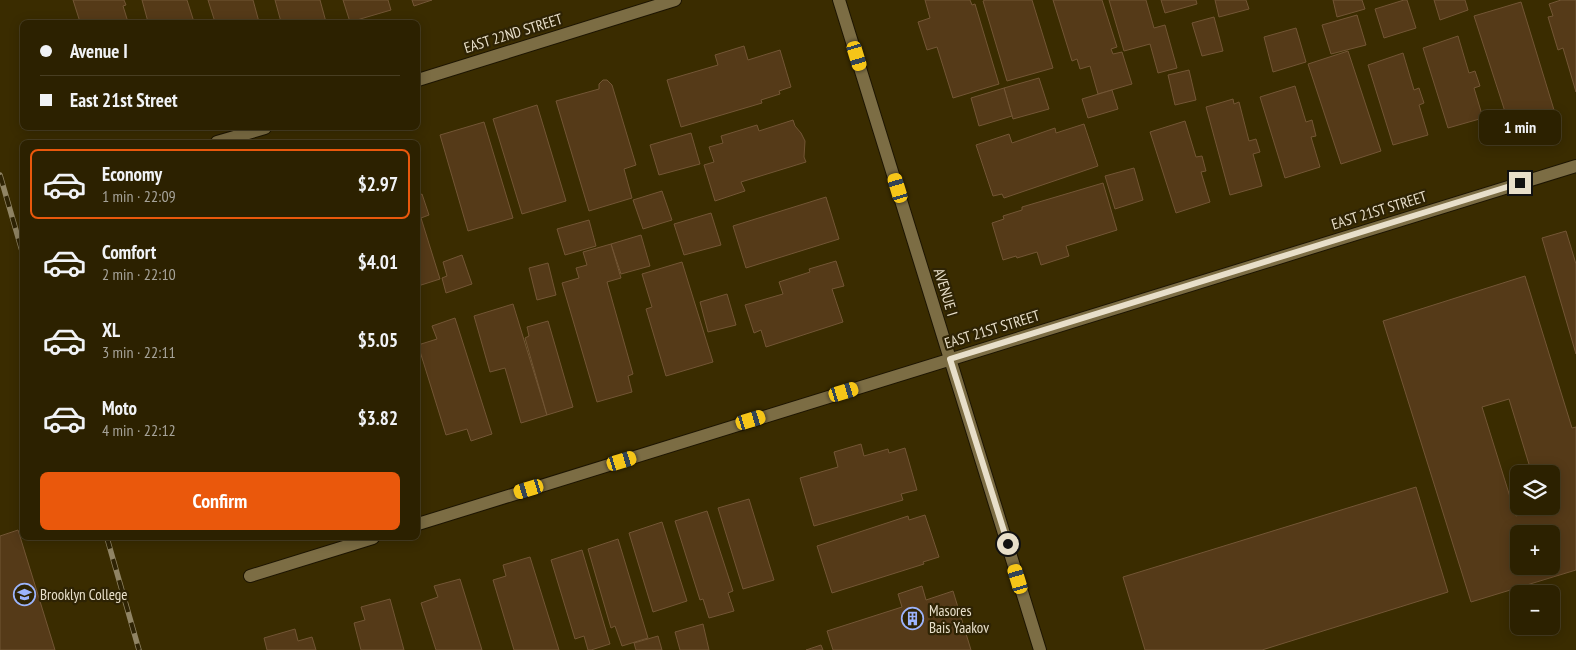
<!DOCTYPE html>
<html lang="en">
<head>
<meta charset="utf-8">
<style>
  :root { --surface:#2c2100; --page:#382e0f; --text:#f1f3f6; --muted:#a6a399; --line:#483e22; --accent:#ea580c }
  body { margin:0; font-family:"PT Sans Narrow",sans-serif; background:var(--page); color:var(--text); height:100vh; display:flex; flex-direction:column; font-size:19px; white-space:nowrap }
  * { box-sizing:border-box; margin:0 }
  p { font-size:16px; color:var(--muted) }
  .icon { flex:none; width:28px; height:28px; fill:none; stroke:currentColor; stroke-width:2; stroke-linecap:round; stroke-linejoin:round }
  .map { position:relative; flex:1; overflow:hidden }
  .sheet { position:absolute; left:20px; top:140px; width:400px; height:400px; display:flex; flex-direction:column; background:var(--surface); border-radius:8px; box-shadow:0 2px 12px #0003,0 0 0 1px var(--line) }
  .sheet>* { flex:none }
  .top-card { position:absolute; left:20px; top:20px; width:400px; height:110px; border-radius:8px; box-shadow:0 2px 12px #0003,0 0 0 1px var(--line); display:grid; align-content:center; height:110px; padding:0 20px; background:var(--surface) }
  .controls { position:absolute; left:1510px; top:465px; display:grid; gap:10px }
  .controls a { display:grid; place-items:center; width:50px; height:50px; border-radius:8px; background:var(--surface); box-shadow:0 2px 12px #0003,0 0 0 1px var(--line); font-size:25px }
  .end { position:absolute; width:22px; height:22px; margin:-11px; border:6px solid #e8dfca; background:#111; box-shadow:0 0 0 2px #111 }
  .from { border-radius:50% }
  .bubble { position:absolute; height:35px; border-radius:8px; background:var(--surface); box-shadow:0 2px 12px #0003,0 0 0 1px var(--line); font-size:16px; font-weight:700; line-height:35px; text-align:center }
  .car { position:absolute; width:15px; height:30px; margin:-15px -8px; border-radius:6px; box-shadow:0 0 4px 1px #0007; background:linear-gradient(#f5c518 24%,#345 0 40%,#f5c518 0 76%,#345 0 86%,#f5c518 0) }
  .top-card b { display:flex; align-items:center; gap:18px; height:48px; font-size:19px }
  .top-card b+b { border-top:1px solid var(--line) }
  .top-card i { width:12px; height:12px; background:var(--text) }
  ul { padding:9px 0 0; list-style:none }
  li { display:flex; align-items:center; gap:15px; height:70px; margin:0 10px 8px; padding:0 10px; border:2px solid transparent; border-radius:8px }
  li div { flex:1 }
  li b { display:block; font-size:19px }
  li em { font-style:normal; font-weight:700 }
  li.current { border-color:var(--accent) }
  li>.icon { width:45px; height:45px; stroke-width:1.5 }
  .button { display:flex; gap:10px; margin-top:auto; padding:10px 20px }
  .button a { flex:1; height:58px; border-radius:8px; background:var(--accent); color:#fff; font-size:20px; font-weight:700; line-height:58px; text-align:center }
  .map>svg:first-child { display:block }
  .building { fill:#553a18; stroke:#735635; fill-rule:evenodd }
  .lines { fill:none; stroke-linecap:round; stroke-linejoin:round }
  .minor-casing { stroke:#1d1502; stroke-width:14 }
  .minor { stroke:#7c6d44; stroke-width:12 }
  .rail-casing { stroke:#908464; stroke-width:5.5 }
  .rail { stroke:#2e2304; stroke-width:4; stroke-dasharray:11; stroke-linecap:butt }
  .route { stroke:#e8dfca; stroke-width:6 }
  .labels { text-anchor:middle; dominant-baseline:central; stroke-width:4.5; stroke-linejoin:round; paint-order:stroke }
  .street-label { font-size:15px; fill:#e8dfca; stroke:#2e2304 }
  .poi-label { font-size:15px; fill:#e8dfca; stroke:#2e2304; text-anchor:start }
</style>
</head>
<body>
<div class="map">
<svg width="1576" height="650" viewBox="0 0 1576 650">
  <rect width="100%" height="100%" fill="#3a2c00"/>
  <g class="building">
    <polygon points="73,0 124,0 126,5 123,6 128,22 80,22"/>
    <polygon points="142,0 187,0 194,22 148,22"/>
    <polygon points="208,0 253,0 259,22 215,22"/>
    <polygon points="275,0 320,0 326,22 281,22"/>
    <polygon points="343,0 388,0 391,10 350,22"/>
    <polygon points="412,0 432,0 414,6"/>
    <polygon points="925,0 970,0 972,5 975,4 999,84 953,98 937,47 927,50 918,22 930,18"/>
    <polygon points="985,0 1032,0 1053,68 1007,81 983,1"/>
    <polygon points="1053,0 1102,0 1117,47 1111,49 1113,54 1122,52 1132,84 1098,94 1090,66 1080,69 1077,59 1072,61"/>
    <polygon points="1109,0 1146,0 1154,28 1165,25 1177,68 1158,73 1150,44 1124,51"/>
    <polygon points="1161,0 1196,0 1197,4 1165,13"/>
    <polygon points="1215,0 1246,0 1249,9 1219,17"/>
    <polygon points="1333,0 1362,0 1365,9 1337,17"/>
    <polygon points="1404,0 1407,0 1416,28 1384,38 1375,9"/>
    <polygon points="1434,0 1465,0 1468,10 1440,20"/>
    <polygon points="1561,0 1576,0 1576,92 1563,48 1558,50 1548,17 1553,16 1549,4"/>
    <polygon points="1521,2 1554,110 1509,124 1474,16"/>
    <polygon points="1357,15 1366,45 1331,54 1322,25"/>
    <polygon points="1214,17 1223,51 1202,56 1192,23"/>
    <polygon points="1296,28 1306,62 1273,72 1264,37"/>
    <polygon points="1458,36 1469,73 1475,71 1480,86 1474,88 1483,118 1448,128 1423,48"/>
    <polygon points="744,46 748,60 780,50 791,87 779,91 780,94 761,100 762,103 681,127 667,80 718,65 715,55"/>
    <polygon points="1348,51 1381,151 1341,164 1308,64"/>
    <polygon points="1403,53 1414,90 1419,88 1424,103 1419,105 1428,135 1393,145 1368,65"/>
    <polygon points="1189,70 1196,100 1175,105 1168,75"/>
    <polygon points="1039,78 1049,109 1013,119 1004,88"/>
    <polygon points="603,80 607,80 612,85 636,165 624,169 632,198 589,211 556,101 599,89 599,84"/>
    <polygon points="1295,86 1306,122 1312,120 1316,136 1311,137 1320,167 1285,178 1260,97"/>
    <polygon points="1004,88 1012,116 979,126 971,98"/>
    <polygon points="1112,90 1118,109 1088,118 1082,99"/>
    <polygon points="1233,99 1234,104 1239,102 1249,141 1256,139 1260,152 1253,154 1262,186 1230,195 1206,107"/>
    <polygon points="537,105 566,201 522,214 493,119"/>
    <polygon points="793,120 795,126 801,133 805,141 804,157 806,162 741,182 745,191 715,201 704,165 714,162 709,147 723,143 721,136 757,125 759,131"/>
    <polygon points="1185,121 1196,157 1202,156 1206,171 1201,172 1210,202 1176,213 1150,132"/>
    <polygon points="484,122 513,218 468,231 440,135"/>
    <polygon points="1084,124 1098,166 1004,198 1002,194 993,196 976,145 1009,134 1012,143 1055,128 1056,133"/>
    <polygon points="691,133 700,164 659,175 650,145"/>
    <polygon points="1134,168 1143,200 1115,209 1105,176"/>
    <polygon points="1103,183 1117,230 1066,246 1069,256 1041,265 1037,252 1017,258 1016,256 1003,260 992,223 1004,219 1003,216 1022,210 1022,207"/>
    <polygon points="662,191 672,220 643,229 633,200"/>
    <polygon points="422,194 429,215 421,218 440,279 418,286 418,196"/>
    <polygon points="826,197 839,239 746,268 733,226"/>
    <polygon points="711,213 721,245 684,255 674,224"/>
    <polygon points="589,220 596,246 565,255 557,229"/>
    <polygon points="1566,231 1576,264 1576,354 1542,238"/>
    <polygon points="641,235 650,266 621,274 611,244"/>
    <polygon points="611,244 621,278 607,282 633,374 628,376 632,392 597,402 562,283 579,278 576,268 587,265 583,252"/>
    <polygon points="462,255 472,284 446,293 442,278 447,276 443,262"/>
    <polygon points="836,261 844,286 832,289 843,322 766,347 761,330 754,333 745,305 783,294 779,282 810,272 809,269"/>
    <polygon points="682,262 713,362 666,376 646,309 652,307 642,274"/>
    <polygon points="548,263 556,295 537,300 529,268"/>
    <path d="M1525,276L1572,428L1576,427V570L1471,602L1383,321ZM1509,399L1532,474H1551V506H1531L1532,511L1516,516L1482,407ZM1519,534H1551V566H1519Z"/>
    <polygon points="727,294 736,325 708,332 700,302"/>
    <polygon points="513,304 547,415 521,423 505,368 490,372 474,316"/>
    <polygon points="455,318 492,434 471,441 467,429 446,435 418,345 437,339 432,326"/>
    <polygon points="548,321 573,407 547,415 525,338 529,336 527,327"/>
    <polygon points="861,444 864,456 888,449 889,453 905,448 917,490 901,494 903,500 814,526 800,478 838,467 834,452"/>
    <polygon points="1416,487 1448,592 1262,650 1145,650 1123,577"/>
    <polygon points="749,499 774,580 743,589 718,508"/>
    <polygon points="707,511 733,591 728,593 734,611 709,618 703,599 700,600 675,521"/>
    <polygon points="925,515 939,557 923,562 924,564 832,593 817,546 908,516 909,520"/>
    <polygon points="662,522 687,601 653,612 629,533"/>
    <polygon points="18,530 55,650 0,650 0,536"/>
    <polygon points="618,539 648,638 622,646 615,626 611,628 588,549"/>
    <polygon points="582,550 610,644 591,650 588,650 584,636 575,639 551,560"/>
    <polygon points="530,557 559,650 514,650 493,580 506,576 503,565"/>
    <polygon points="460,579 482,650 436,650 421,603 438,597 434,586"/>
    <polygon points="922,586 926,600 953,591 971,650 833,650 827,631 902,607 898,594"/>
    <polygon points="390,599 404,650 361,650 354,623 365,620 361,607"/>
    <polygon points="703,624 709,650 680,650 675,632"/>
    <polygon points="295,629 298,641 312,637 316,650 267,650 264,638"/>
    <polygon points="658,636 662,650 636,650 634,643"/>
    <polygon points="821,645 823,650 806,650"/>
  </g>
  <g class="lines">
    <defs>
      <g id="minor">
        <polyline points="839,0 1040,650"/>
        <polyline points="418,80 675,0"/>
        <polyline points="217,142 265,128"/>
        <polyline points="418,524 1576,166"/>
        <polyline points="250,576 373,538"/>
      </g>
    </defs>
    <use href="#minor" class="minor-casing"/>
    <use href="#minor" class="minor"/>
    <defs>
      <g id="rail">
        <polyline points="0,175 22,251"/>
        <polyline points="107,538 139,650"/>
      </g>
    </defs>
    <use href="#rail" class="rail-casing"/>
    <use href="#rail" class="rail"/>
  </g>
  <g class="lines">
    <polyline class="route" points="1008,544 950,359 1520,183"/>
  </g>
  <defs>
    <symbol id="university-ring" viewBox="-11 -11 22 22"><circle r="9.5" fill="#2e2304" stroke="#9cb4fd" stroke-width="1.5"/><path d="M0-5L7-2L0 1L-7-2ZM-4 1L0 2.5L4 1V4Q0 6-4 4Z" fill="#9cb4fd"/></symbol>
    <symbol id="building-ring" viewBox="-11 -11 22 22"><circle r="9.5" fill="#2e2304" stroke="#9cb4fd" stroke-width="1.5"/><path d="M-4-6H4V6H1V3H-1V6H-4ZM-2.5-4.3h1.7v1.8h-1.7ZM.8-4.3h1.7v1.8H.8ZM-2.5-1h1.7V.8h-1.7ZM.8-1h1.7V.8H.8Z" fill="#9cb4fd"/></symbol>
  </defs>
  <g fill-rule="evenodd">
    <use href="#university-ring" x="12" y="582" width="25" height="25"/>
    <use href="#building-ring" x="900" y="606" width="25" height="25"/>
  </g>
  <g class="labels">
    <g class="street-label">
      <text transform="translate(513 33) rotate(-17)">EAST 22ND STREET</text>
      <text transform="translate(1379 210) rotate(-17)">EAST 21ST STREET</text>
      <text transform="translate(946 292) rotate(73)">AVENUE I</text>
      <text transform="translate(992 329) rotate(-17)">EAST 21ST STREET</text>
    </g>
    <g class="poi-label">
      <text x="40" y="594">Brooklyn College</text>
      <text x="929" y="610">Masores<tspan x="929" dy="17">Bais Yaakov</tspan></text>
    </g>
  </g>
</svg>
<div class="controls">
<a><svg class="icon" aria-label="layers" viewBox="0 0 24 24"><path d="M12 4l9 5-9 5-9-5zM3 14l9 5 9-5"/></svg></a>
<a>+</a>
<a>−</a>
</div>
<i class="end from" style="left:1008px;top:544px"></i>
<i class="end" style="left:1520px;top:183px"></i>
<div class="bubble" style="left:1479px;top:110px;width:82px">1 min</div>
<i class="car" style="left:857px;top:56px;rotate:163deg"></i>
<i class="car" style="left:898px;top:188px;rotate:343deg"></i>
<i class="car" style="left:844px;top:392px;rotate:73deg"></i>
<i class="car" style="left:751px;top:420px;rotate:73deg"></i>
<i class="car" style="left:622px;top:461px;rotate:73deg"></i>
<i class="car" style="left:529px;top:489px;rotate:253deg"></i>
<i class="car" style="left:1018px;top:579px;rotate:343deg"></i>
<div class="top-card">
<b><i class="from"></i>Avenue I</b>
<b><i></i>East 21st Street</b>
</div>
<section class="sheet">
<ul>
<li class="current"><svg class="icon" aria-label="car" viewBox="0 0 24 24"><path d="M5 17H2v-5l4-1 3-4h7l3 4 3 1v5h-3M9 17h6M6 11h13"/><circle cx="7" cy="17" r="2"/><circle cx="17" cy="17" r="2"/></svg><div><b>Economy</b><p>1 min · 22:09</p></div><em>$2.97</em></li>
<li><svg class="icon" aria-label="car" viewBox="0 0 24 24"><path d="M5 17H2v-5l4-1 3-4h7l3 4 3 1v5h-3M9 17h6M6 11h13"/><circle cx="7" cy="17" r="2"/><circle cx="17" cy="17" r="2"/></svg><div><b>Comfort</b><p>2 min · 22:10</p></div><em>$4.01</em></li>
<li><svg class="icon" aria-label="car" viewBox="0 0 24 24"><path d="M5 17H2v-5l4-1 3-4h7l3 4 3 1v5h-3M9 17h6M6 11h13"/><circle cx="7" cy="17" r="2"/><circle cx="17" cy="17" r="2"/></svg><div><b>XL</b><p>3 min · 22:11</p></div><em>$5.05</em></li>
<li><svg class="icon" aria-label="car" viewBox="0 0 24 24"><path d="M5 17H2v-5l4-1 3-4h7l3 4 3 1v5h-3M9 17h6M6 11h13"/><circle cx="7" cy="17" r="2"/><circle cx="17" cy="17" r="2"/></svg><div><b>Moto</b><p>4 min · 22:12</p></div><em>$3.82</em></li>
</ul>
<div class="button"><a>Confirm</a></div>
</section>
</div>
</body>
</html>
